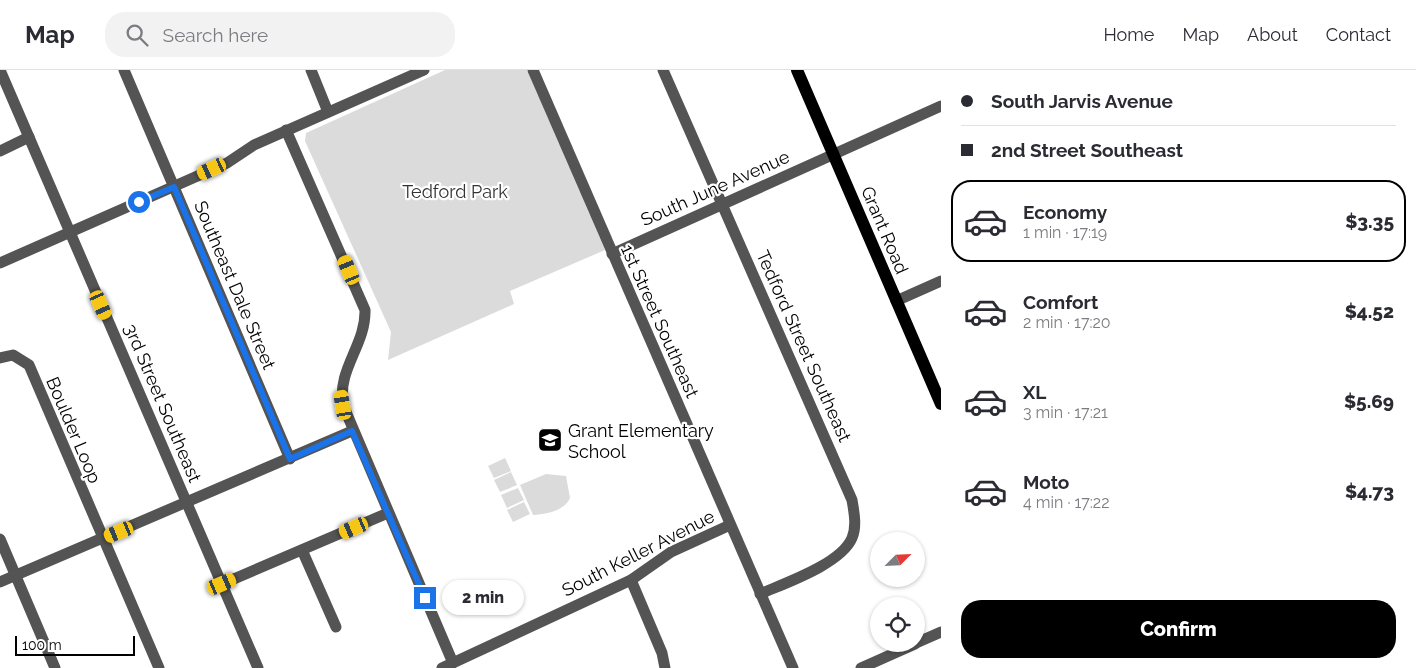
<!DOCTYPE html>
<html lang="en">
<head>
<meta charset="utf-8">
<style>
  :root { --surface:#fff; --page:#f2f2f3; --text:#2b2b33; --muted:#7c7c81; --line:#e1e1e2; --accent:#000 }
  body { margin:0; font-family:Raleway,sans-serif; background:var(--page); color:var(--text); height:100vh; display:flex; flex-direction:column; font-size:19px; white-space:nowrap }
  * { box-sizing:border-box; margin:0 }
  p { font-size:16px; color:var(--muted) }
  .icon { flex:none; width:28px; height:28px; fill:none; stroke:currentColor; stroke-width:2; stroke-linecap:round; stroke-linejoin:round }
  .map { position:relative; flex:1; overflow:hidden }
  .panel { display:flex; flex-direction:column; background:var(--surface); width:475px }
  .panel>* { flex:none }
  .hud { display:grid; align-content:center; height:110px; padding:0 20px; background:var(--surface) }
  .needle { width:32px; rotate:66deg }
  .tools { position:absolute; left:870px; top:462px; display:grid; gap:10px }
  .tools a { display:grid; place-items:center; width:55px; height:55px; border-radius:50%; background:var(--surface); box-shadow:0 1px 4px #0004; font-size:25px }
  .scale { position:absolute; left:15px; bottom:12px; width:120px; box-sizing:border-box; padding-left:5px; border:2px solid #000; border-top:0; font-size:14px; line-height:18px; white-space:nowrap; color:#000; -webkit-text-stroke:4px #fff; paint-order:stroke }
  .end { position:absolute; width:22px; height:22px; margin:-11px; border:6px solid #1a73e8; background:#fff; box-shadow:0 0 0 2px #fff }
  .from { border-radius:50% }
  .bubble { position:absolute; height:35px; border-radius:18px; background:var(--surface); box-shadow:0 1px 4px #0004; font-size:16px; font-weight:800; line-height:35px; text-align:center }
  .car { position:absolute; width:15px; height:30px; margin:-15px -8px; border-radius:6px; box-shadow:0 0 4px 1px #0007; background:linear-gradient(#f5c518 24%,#345 0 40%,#f5c518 0 76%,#345 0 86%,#f5c518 0) }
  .hud b { display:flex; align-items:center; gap:18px; height:48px; font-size:19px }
  .hud b+b { border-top:1px solid var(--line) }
  .hud i { width:12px; height:12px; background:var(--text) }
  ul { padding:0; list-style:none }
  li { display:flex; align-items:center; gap:15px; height:82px; margin:0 10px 8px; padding:0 10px; border:2px solid transparent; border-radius:20px }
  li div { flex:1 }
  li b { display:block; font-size:19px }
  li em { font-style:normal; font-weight:800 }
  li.selected { border-color:var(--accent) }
  li>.icon { width:45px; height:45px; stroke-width:1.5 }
  .cta { display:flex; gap:10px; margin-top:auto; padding:10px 20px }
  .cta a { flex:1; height:58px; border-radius:20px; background:var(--accent); color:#fff; font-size:20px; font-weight:800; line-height:58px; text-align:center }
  header { display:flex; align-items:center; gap:30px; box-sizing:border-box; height:70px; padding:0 25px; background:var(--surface); border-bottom:1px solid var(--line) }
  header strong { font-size:24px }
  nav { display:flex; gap:28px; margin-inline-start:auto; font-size:18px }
  .search { width:350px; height:45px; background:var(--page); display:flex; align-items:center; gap:12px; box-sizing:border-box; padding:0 18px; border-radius:20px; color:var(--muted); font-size:19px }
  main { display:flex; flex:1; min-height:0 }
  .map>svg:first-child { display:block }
  .green { fill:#dbdbdb }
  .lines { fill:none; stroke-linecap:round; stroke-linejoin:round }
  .minor { stroke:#545454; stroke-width:11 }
  .major { stroke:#000; stroke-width:12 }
  .route { stroke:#1a73e8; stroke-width:6 }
  .labels { text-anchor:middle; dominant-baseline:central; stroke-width:4.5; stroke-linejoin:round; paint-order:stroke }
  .street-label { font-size:18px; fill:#000; stroke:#fff }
  .park-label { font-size:18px; fill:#323232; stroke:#fff }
  .poi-label { font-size:18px; fill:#000; stroke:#fff; text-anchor:start }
</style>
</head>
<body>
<header>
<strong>Map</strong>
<div class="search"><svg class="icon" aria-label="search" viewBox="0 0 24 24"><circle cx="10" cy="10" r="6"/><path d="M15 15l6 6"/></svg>Search here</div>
<nav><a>Home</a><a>Map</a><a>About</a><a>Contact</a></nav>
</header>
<main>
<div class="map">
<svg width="941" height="598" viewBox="0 0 941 598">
  <rect width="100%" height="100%" fill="#fff"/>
  <g class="green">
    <polygon points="445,0 527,0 605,180 510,221 514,234 388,290 391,262 305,71 306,63"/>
    <polygon points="505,388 511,401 494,408 488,396"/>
    <polygon points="511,402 517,415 500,422 494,410"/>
    <path d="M546,404L566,406L570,428C564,441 547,444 533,445L520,415Z"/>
    <polygon points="518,418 524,430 507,438 501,425"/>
    <polygon points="524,432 530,444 513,452 507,440"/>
  </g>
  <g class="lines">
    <g class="minor">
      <polyline points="0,0 258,598"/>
      <polyline points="124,0 290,389"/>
      <polyline points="311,0 328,42"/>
      <polyline points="533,0 793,598"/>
      <path d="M663,0L852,430C854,442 857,456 852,468C841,494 785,513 760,524"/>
      <path d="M286,60L365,240C366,275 337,299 343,335L453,593"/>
      <polyline points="0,81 29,67"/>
      <polyline points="612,184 941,36"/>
      <polyline points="0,193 227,93 254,75 424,0"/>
      <polyline points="896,231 941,211"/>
      <polyline points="0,288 13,285 29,295 159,598"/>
      <polyline points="0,469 55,598"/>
      <polyline points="302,480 336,557"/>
      <polyline points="631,510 662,583 665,598"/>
      <polyline points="0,512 352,361"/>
      <polyline points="222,514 388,443"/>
      <polyline points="916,573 941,562"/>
      <polyline points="442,598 631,510 671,482 730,455"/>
      <polyline points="861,598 915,574"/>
    </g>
    <polyline class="major" points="797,0 941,334"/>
  </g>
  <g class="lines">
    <polyline class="route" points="139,132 174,117 290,389 352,361 425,528"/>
  </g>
  <defs>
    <symbol id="school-square" viewBox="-11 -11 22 22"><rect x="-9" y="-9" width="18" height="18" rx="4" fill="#000" stroke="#fff"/><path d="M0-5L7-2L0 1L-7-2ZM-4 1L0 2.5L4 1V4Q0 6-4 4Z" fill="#fff"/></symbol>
  </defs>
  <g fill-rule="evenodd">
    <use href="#school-square" x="536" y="356" width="28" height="28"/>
  </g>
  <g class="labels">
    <g class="street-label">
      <text transform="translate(715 118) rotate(-24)">South June Avenue</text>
      <text transform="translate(885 160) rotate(67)">Grant Road</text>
      <text transform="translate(235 215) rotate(67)">Southeast Dale Street</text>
      <text transform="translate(660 251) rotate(66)">1st Street Southeast</text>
      <text transform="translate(804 276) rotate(66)">Tedford Street Southeast</text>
      <text transform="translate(163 333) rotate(67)">3rd Street Southeast</text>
      <text transform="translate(74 360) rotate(67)">Boulder Loop</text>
      <text transform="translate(638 483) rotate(-27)">South Keller Avenue</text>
    </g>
    <g class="park-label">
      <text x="455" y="121">Tedford Park</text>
    </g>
    <g class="poi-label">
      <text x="568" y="360">Grant Elementary<tspan x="568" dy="21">School</tspan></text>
    </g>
  </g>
</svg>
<div class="tools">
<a><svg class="needle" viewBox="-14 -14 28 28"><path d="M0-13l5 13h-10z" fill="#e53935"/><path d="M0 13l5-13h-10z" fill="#7c7c81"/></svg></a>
<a><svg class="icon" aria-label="locate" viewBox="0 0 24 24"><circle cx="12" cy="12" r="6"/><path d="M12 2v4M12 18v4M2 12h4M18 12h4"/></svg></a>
</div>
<div class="scale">100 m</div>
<i class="end from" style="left:139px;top:132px"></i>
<i class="end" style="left:425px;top:528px"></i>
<div class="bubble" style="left:442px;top:510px;width:82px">2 min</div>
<i class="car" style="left:212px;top:99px;rotate:245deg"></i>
<i class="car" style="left:349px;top:200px;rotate:337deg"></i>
<i class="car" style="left:101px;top:235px;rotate:156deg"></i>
<i class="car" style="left:343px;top:335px;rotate:351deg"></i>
<i class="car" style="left:354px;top:458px;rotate:247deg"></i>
<i class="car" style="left:119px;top:462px;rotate:248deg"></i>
<i class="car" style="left:222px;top:514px;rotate:67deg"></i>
</div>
<section class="panel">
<div class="hud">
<b><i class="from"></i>South Jarvis Avenue</b>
<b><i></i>2nd Street Southeast</b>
</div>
<ul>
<li class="selected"><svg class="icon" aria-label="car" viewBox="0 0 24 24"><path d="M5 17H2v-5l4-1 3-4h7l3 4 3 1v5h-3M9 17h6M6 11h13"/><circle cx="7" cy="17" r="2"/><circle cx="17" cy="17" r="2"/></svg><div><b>Economy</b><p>1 min · 17:19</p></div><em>$3.35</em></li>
<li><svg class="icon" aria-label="car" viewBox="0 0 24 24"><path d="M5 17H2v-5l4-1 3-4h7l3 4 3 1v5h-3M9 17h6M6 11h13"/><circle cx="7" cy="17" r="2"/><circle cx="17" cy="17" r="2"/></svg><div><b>Comfort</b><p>2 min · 17:20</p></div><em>$4.52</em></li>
<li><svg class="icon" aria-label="car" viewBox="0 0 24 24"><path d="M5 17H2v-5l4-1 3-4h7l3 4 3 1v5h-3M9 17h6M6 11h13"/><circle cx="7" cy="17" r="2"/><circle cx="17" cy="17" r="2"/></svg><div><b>XL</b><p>3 min · 17:21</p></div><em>$5.69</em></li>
<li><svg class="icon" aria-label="car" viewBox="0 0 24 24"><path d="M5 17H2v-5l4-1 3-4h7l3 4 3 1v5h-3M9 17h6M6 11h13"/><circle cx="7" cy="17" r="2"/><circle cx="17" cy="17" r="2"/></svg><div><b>Moto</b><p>4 min · 17:22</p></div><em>$4.73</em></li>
</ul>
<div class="cta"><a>Confirm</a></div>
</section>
</main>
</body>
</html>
